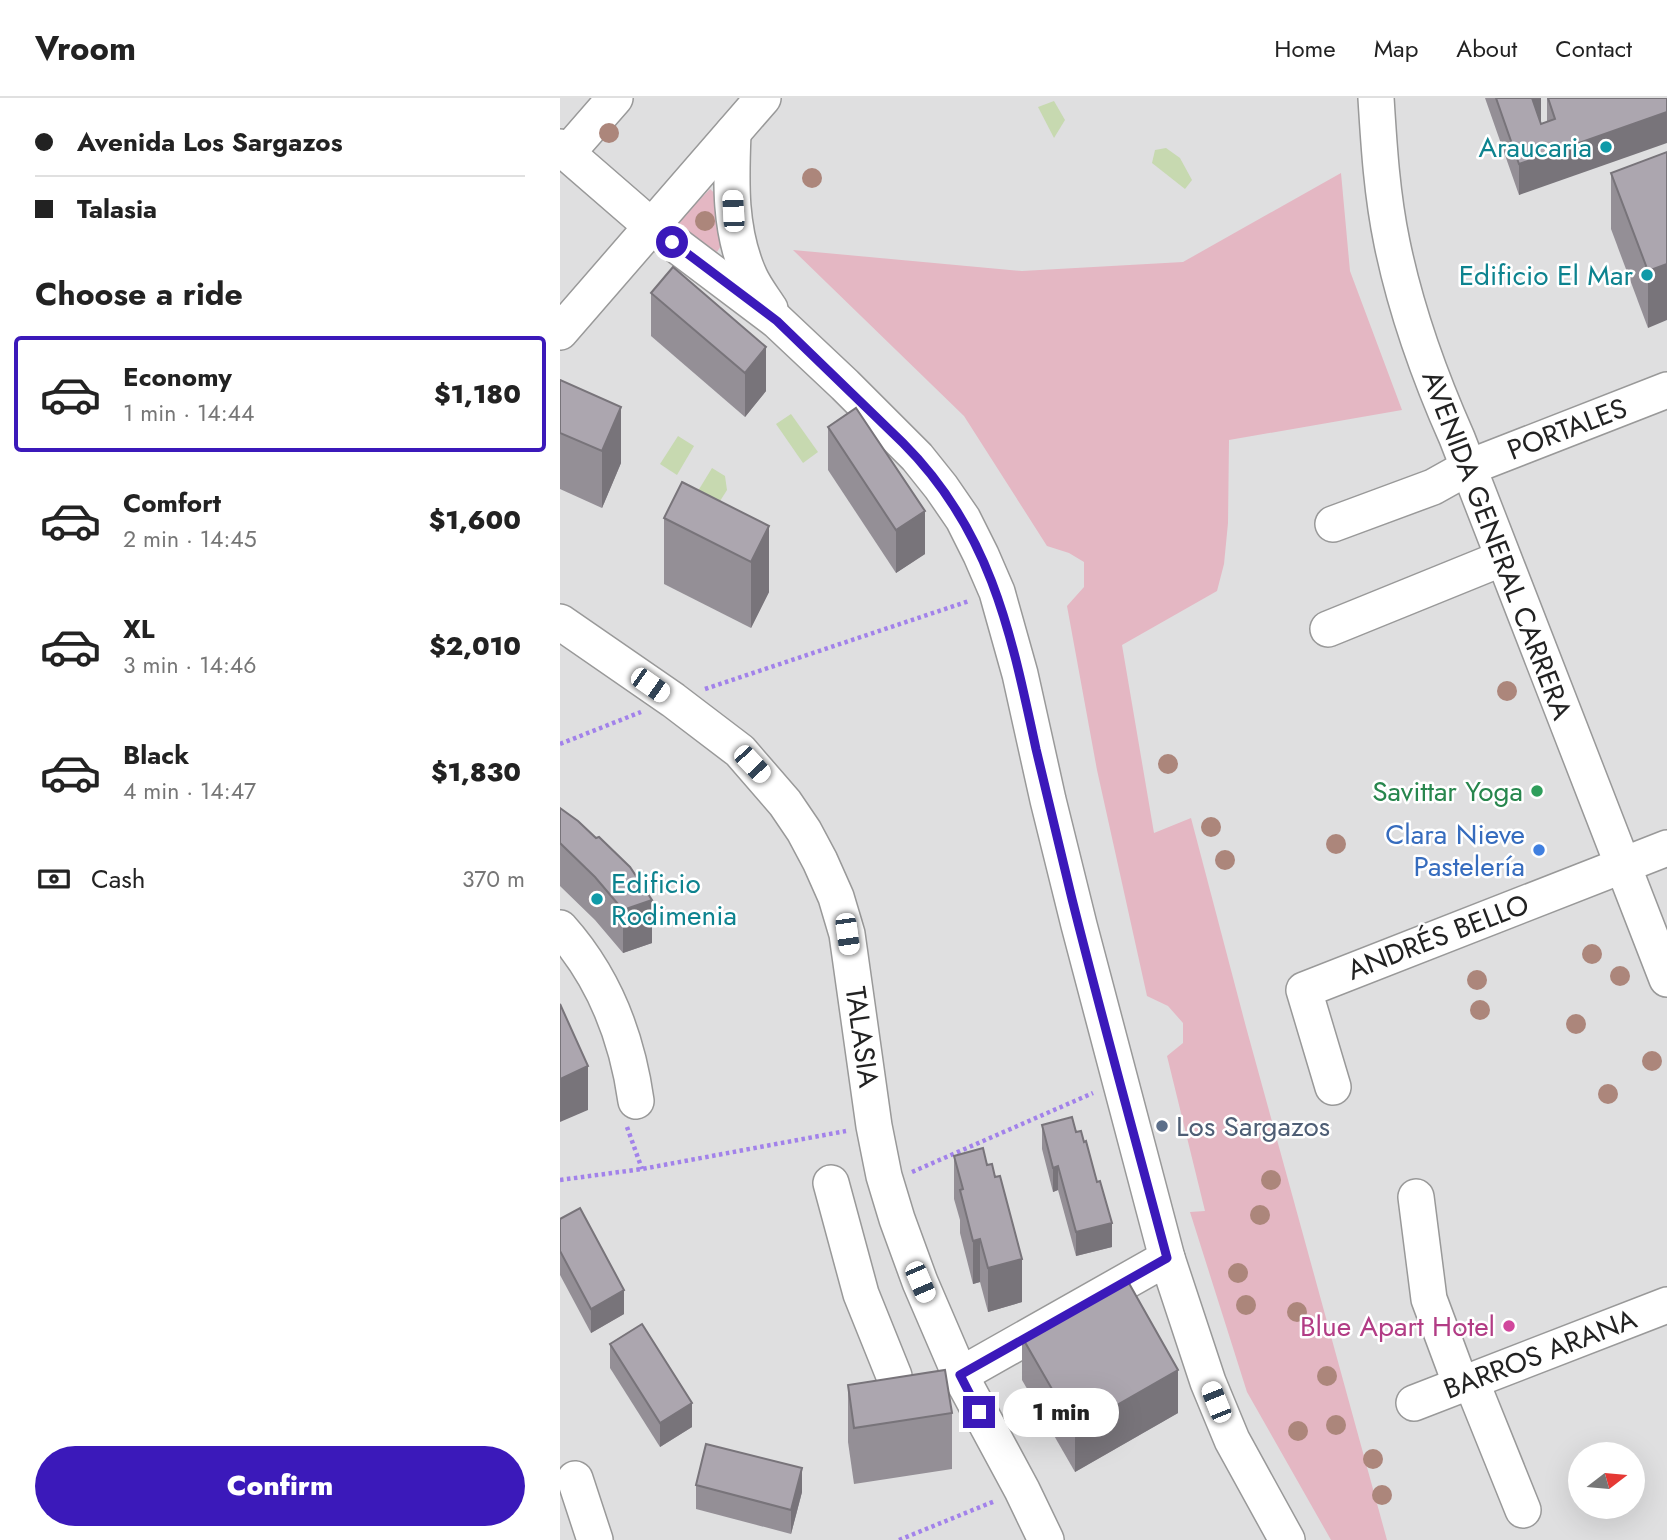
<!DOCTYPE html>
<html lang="en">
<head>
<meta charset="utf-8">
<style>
  :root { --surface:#fff; --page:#f2f2f2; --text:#222; --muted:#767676; --line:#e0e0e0; --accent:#3b19ba }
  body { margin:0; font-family:Jost,sans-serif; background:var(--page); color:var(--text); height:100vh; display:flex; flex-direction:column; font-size:26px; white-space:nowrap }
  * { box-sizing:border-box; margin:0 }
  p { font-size:23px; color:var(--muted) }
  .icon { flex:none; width:38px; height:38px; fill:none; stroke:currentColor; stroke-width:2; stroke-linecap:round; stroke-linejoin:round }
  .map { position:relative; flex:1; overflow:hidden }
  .drawer { display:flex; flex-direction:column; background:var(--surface); width:560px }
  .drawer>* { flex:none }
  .guide { display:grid; align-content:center; height:154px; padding:0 35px; background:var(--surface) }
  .needle { width:46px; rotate:74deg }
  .tools { position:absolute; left:1008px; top:1344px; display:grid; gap:14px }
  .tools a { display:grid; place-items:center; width:77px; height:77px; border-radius:50%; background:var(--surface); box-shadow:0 7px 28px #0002; font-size:35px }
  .end { position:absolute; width:32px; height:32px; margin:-16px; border:9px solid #3b19ba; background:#fff; box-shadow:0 0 0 4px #fff }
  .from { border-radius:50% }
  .bubble { position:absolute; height:49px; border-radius:24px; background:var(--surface); box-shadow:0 7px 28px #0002; font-size:23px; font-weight:800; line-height:49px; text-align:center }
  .car { position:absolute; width:21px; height:42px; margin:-21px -10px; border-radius:9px; box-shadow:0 0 5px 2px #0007; background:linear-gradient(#fff 24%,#345 0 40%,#fff 0 76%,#345 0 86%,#fff 0) }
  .guide b { display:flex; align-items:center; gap:24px; height:66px; font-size:26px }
  .guide b+b { border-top:2px solid var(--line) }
  .guide i { width:18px; height:18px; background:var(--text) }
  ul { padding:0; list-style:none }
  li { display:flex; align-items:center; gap:21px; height:116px; margin:0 14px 10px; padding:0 21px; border:4px solid transparent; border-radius:7px }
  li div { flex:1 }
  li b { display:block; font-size:26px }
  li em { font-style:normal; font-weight:800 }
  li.on { border-color:var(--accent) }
  li>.icon { width:63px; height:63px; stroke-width:1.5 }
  h2 { padding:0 35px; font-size:32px; line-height:84px }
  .pay { display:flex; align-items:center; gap:18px; height:77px; padding:0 35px; font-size:26px }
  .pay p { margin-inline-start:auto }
  .button { display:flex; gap:14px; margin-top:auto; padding:14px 35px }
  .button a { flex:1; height:80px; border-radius:42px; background:var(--accent); color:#fff; font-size:28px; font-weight:800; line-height:80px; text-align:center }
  header { display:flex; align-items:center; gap:42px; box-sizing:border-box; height:98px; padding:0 35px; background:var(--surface); border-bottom:2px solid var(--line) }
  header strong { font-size:33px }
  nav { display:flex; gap:38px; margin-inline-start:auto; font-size:24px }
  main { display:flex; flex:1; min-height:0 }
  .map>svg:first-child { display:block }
  .residential { fill:#dfdfe0; fill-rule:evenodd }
  .grass { fill:#e4b7c3 }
  .water { fill:#c7d9b0 }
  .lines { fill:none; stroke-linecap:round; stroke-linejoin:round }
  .minor-casing { stroke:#999; stroke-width:38 }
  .path { stroke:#a282ea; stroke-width:4.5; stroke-dasharray:3.5 3.5; stroke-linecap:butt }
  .minor { stroke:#fff; stroke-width:35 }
  .tree { fill:#ac867b }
  .wall { fill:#948f96 }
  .shaded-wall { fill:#78747a }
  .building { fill:#aca6af; stroke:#78747a; stroke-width:2 }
  .route { stroke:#3b19ba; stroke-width:9 }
  .culture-dot { fill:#0f9aa8; stroke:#fff; stroke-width:2.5 }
  .leisure-dot { fill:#2e9e5b; stroke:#fff; stroke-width:2.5 }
  .shop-dot { fill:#3f7fe0; stroke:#fff; stroke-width:2.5 }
  .service-dot { fill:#5c6f8a; stroke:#fff; stroke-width:2.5 }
  .hotel-dot { fill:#d1479c; stroke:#fff; stroke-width:2.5 }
  .labels { text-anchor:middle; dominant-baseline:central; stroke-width:5; stroke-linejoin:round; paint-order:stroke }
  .culture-label { font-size:28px; fill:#0d838f; stroke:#fff; text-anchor:end }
  .street-label { font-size:28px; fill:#222; stroke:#fff }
  .leisure-label { font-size:28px; fill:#27864d; stroke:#fff; text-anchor:end }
  .shop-label { font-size:28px; fill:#366cbe; stroke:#fff; text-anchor:end }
  .service-label { font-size:28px; fill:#4e5e75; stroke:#fff; text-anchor:start }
  .hotel-label { font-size:28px; fill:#b23c85; stroke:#fff; text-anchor:end }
</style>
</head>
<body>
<header>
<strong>Vroom</strong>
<nav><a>Home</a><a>Map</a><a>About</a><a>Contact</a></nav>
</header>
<main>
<section class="drawer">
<div class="guide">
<b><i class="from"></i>Avenida Los Sargazos</b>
<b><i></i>Talasia</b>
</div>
<h2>Choose a ride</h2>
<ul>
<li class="on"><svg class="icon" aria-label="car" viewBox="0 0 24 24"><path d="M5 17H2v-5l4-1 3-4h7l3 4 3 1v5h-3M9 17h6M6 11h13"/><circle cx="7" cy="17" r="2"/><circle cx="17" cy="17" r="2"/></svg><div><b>Economy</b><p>1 min · 14:44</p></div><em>$1,180</em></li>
<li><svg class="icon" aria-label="car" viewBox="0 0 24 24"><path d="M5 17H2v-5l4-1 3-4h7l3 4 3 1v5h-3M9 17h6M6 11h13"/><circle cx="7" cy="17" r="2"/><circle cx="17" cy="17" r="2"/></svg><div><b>Comfort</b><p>2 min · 14:45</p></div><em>$1,600</em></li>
<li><svg class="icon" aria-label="car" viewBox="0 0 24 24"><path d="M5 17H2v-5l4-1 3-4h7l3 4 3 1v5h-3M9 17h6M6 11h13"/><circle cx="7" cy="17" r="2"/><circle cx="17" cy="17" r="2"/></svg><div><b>XL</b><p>3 min · 14:46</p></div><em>$2,010</em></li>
<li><svg class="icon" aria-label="car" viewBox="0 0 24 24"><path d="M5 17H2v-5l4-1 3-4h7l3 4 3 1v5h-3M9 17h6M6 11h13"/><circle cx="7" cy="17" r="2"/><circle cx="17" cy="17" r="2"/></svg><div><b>Black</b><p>4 min · 14:47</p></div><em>$1,830</em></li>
</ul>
<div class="pay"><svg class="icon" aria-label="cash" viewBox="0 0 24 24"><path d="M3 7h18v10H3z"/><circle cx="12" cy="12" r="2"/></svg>Cash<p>370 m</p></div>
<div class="button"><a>Confirm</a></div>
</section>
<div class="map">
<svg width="1107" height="1442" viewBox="0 0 1107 1442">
  <rect width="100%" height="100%" fill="#f0eaf1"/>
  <path class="residential" d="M0,0H1107V1442H0ZM1020,1356H1073V1409H1020Z"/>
  <g class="grass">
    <polygon points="781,75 790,173 842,312 669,342 668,425 664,466 657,493 562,547 594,735 631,720 686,929 827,1442 771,1442 687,1294 630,1114 645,1113 607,958 623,945 623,925 608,908 587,898 537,672 507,508 524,489 524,464 509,455 487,448 404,318 233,152 462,173 623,164"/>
    <polygon points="150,91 161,101 167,138 157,154 116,126"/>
  </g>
  <g class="water">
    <polygon points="494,3 505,22 494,40 478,9"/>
    <polygon points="606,50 620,60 632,82 625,91 592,65 595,52"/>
    <polygon points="231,316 258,354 243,365 216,326"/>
    <polygon points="118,338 134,348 117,377 100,366"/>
    <polygon points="152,370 165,378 167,392 155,411 138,393"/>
  </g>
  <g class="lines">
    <defs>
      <g id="minor">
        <path d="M816,0C819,49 822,97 832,145C846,213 869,277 897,340L1107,881"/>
        <path d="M173,35C171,83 169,133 190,179C195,190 203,200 210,211"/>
        <polyline points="0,49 91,128 217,223 285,287 357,359 381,389 403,421 421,457 437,494 460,576 488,702 519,827 607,1160 648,1284 672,1342 727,1442"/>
        <polyline points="7,55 55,0"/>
        <polyline points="0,234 203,0"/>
        <polyline points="773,426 873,389 907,370 1107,292"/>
        <polyline points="0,524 113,602 180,653 225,705 244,733 260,763 276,799 287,836 314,1028 324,1078 337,1121 360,1184 400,1277 462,1392 486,1442"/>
        <polyline points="768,531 943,460"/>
        <path d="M0,830C44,879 67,939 76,1003"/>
        <polyline points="773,989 744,892 1107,750"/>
        <polyline points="271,1085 301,1196 334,1278"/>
        <polyline points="856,1099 869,1201 901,1287"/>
        <polyline points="400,1277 607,1160"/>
        <polyline points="911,1283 963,1412"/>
        <polyline points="854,1305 1107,1207"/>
        <polyline points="15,1381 35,1442"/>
      </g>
    </defs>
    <use href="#minor" class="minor-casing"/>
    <g class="path">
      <polyline points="145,591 409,503"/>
      <polyline points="0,646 81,614"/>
      <polyline points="67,1029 82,1071"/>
      <polyline points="352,1074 533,995"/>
      <polyline points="0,1082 82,1071 286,1033"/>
      <polyline points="339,1442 435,1403"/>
    </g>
    <use href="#minor" class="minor"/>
  </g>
  <g class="tree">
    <circle cx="49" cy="35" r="10"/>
    <circle cx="252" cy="80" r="10"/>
    <circle cx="145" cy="123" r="10"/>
    <circle cx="947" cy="593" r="10"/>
    <circle cx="608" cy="666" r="10"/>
    <circle cx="651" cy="729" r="10"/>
    <circle cx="776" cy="746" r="10"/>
    <circle cx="665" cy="762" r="10"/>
    <circle cx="1032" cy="856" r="10"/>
    <circle cx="1060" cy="878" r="10"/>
    <circle cx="917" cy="882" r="10"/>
    <circle cx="920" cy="912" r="10"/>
    <circle cx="1016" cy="926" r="10"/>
    <circle cx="1092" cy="963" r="10"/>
    <circle cx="1048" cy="996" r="10"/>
    <circle cx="711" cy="1082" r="10"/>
    <circle cx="700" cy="1117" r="10"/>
    <circle cx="678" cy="1175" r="10"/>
    <circle cx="686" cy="1207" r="10"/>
    <circle cx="737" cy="1214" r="10"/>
    <circle cx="767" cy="1278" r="10"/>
    <circle cx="776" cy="1327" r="10"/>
    <circle cx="738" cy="1333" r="10"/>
    <circle cx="813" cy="1361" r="10"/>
    <circle cx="822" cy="1397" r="10"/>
  </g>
  <g class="wall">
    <polygon points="925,0 981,0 981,26 987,24 987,0 1107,0 959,97"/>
    <polygon points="1107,54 1088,230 1051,131 1051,75"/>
    <polygon points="91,195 206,293 185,319 91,238"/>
    <polygon points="0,282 61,365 42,410 0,391"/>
    <polygon points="268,329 365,456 336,475 268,372"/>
    <polygon points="104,420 209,428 209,494 191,530 104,486"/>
    <polygon points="0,710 92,845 63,855 35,822 0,788"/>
    <polygon points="482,1027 516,1034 552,1149 516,1158 498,1092 493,1094 482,1051"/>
    <polygon points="394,1058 462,1204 428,1214 420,1184 413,1186 400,1135 400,1122 394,1101"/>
    <polygon points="0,1121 64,1216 31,1235 0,1177"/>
    <polygon points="462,1239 618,1315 515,1374 462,1282"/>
    <polygon points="50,1246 132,1329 100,1349 50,1270"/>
    <polygon points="288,1287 392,1315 392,1371 294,1386 288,1344"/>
    <polygon points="136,1387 242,1394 231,1436 136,1411"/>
  </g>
  <g class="shaded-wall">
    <polygon points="971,0 981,0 981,24 971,28"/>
    <polygon points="1107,14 1107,45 959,97 959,66"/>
    <polygon points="1107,166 1107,222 1088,230 1088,173"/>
    <polygon points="206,249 206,293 185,319 185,275"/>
    <polygon points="61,309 61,365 42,410 42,353"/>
    <polygon points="365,413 365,456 336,475 336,432"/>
    <polygon points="209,428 209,494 191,530 191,464"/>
    <polygon points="92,802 92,845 63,855 63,812"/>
    <polygon points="28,968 28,1012 0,1024 0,981"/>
    <polygon points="498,1068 498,1092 493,1094 493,1070"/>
    <polygon points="552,1125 552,1149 516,1158 516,1134"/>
    <polygon points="420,1141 420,1184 413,1186 413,1143"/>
    <polygon points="462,1161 462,1204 428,1214 428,1170"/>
    <polygon points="64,1192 64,1216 31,1235 31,1211"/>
    <polygon points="618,1272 618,1315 515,1374 515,1331"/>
    <polygon points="132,1305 132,1329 100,1349 100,1325"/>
    <polygon points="242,1370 242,1394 231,1436 231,1412"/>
  </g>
  <g class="building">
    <polygon points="936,0 972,0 981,26 995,21 988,0 1107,0 1107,14 959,66"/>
    <polygon points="1107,54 1107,166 1088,173 1051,75"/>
    <polygon points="113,169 206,249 185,275 91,195"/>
    <polygon points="0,282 61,309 42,353 0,335"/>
    <polygon points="296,310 365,413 336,432 268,329"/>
    <polygon points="122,384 209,428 191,464 104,420"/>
    <polygon points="0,710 18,723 36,740 39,739 70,769 92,802 63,812 35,779 0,745"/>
    <polygon points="0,906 28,968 0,981"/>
    <polygon points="512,1019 516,1034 521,1033 524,1044 526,1043 537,1084 540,1083 552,1125 516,1134 498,1068 493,1070 482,1027"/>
    <polygon points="423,1050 427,1067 432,1066 435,1079 440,1078 462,1161 428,1170 420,1141 413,1143 400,1092 403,1091 394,1058"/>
    <polygon points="20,1110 64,1192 31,1211 0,1153 0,1121"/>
    <polygon points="566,1180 618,1272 515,1331 462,1239"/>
    <polygon points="82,1226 132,1305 100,1325 50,1246"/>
    <polygon points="385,1272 392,1315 294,1330 288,1287"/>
    <polygon points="146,1346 242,1370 231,1412 136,1387"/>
  </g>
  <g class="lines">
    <path class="route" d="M112,144L217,223L343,345C431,433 451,535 476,651C488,701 500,751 512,801C542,921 575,1040 607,1160L400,1277L419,1314"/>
  </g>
  <g class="culture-dot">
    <circle cx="1046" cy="49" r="7"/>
    <circle cx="1087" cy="177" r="7"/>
    <circle cx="37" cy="801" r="7"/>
  </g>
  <circle class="leisure-dot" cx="977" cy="693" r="7"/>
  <circle class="shop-dot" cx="979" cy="752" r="7"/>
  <circle class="service-dot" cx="602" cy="1028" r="7"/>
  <circle class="hotel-dot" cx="949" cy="1228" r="7"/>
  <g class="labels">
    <g class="culture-label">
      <text x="1032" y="49">Araucaria</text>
      <text x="1073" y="177">Edificio El Mar</text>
      <text x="51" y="785" text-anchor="start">Edificio<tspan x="51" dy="32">Rodimenia</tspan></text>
    </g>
    <g class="street-label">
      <text transform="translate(1007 331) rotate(-21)">PORTALES</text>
      <text transform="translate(937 447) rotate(69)">AVENIDA GENERAL CARRERA</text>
      <text transform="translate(878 839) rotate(-21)">ANDRÉS BELLO</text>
      <text transform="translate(302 939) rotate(82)">TALASIA</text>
      <text transform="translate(980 1256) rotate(-21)">BARROS ARANA</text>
    </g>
    <g class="leisure-label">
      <text x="963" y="693">Savittar Yoga</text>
    </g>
    <g class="shop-label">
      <text x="965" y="736">Clara Nieve<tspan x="965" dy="32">Pastelería</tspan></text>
    </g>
    <g class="service-label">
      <text x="616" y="1028">Los Sargazos</text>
    </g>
    <g class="hotel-label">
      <text x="935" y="1228">Blue Apart Hotel</text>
    </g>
  </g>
</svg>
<div class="tools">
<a><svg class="needle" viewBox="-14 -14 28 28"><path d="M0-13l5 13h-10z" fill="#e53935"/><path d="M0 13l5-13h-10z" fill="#767676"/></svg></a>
</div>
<i class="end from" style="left:112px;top:144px"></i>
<i class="end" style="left:419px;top:1314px"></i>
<div class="bubble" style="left:443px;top:1290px;width:116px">1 min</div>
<i class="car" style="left:173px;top:113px;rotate:357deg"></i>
<i class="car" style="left:90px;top:587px;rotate:125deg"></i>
<i class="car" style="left:192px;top:666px;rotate:137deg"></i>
<i class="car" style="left:287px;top:836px;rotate:172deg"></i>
<i class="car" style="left:360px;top:1184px;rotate:157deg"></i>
<i class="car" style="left:656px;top:1304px;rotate:338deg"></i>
</div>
</main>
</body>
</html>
